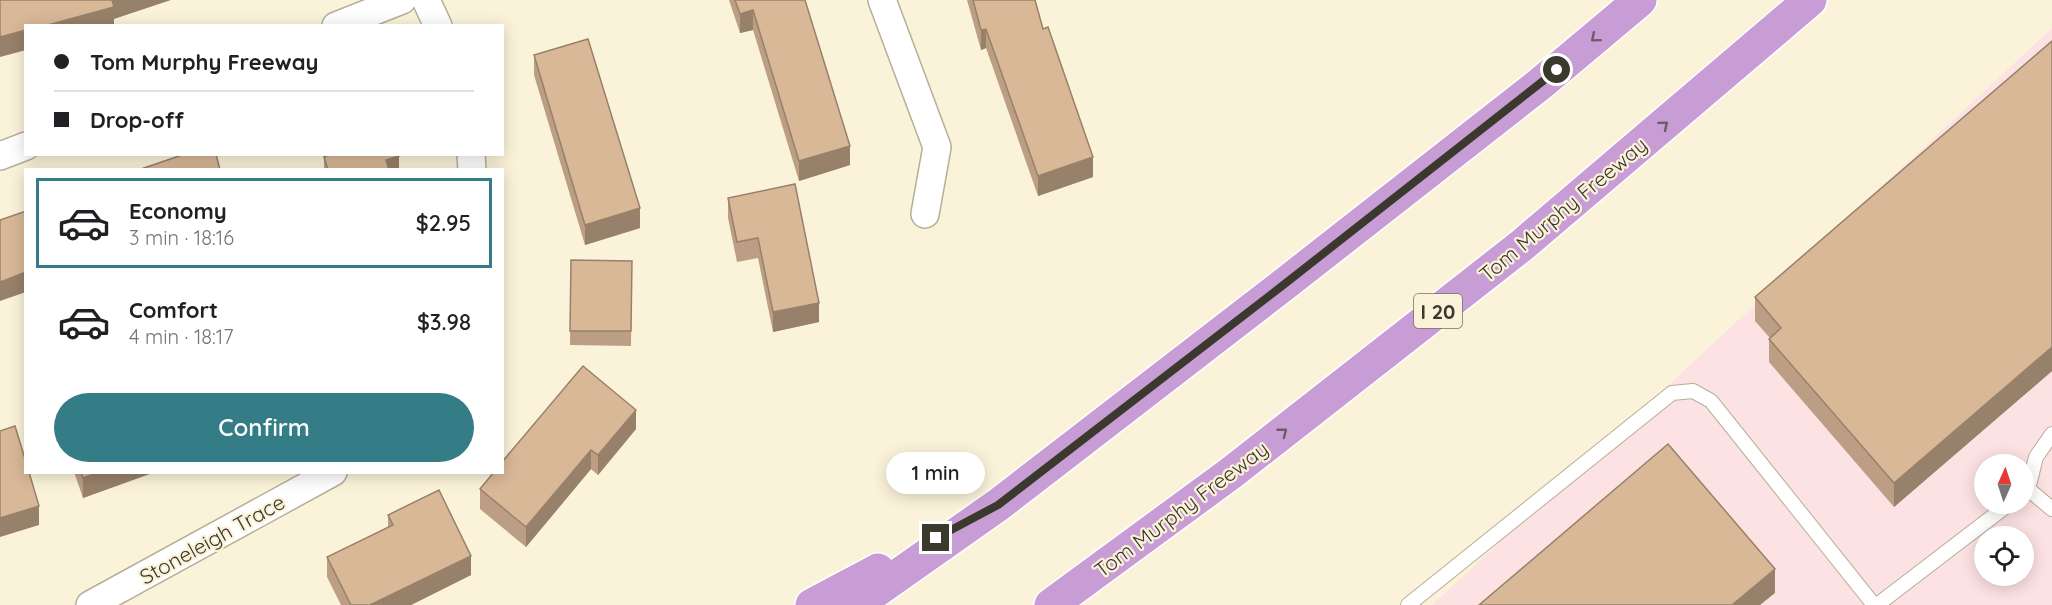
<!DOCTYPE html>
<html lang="en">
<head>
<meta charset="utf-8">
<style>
  :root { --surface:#fff; --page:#f2f2f2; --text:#202124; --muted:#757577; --line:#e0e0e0; --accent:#357d86 }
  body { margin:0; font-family:Quicksand,sans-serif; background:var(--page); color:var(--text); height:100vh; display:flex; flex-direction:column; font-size:22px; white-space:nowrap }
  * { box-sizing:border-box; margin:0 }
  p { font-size:20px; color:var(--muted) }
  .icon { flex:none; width:33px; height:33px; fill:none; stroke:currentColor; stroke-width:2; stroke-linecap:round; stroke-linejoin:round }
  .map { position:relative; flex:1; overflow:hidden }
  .panel { position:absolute; left:24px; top:168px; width:480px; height:306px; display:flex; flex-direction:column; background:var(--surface); border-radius:0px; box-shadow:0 3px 15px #0003 }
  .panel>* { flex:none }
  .top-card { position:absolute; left:24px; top:24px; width:480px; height:132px; border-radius:0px; box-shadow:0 3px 15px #0003; display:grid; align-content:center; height:132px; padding:0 30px; background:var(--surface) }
  .needle { width:39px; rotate:3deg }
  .buttons { position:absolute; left:1974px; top:454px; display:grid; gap:12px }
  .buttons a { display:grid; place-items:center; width:60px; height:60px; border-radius:50%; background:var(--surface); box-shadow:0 3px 15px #0003; font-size:30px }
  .end { position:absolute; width:27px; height:27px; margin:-14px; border:8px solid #3b382e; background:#fff; box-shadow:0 0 0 3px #fff }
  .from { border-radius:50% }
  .bubble { position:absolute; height:42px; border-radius:21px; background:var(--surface); box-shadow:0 3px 15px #0003; font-size:20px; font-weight:600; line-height:42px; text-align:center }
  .top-card b { display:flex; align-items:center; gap:21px; height:57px; font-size:22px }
  .top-card b+b { border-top:2px solid var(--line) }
  .top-card i { width:15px; height:15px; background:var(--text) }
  ul { padding:10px 0 0; list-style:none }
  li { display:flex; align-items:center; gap:18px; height:90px; margin:0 12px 9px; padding:0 18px; border:3px solid transparent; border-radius:0px }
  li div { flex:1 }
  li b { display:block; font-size:22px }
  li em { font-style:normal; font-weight:600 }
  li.selected { border-color:var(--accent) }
  li>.icon { width:54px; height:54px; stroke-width:1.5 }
  .primary-button { display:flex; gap:12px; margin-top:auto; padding:12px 30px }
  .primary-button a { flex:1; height:69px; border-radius:36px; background:var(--accent); color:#fff; font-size:24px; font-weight:600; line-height:69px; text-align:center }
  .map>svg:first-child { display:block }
  .commercial { fill:#fde2e3; fill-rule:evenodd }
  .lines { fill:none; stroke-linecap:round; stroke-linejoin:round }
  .lane-casing { stroke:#b6af96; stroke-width:16 }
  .street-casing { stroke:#b6af96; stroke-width:30 }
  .highway-casing { stroke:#fff; stroke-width:36 }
  .lane { stroke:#fff; stroke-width:14 }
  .street { stroke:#fff; stroke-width:27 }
  .highway { stroke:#c89dd6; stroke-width:33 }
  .wall { fill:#bb9e83 }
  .shaded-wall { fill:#98816a }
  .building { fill:#d9b898; stroke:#98816a; stroke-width:1.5 }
  .oneway { stroke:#6c5b69 }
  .route { stroke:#3b382e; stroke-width:8 }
  .labels { text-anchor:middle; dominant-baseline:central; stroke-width:4.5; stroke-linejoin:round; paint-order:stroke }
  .shield { fill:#fbf3d9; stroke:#757061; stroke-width:1.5 }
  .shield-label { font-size:20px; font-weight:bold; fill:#3b382e }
  .street-label { font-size:21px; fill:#3b382e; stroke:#fbf3d9 }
</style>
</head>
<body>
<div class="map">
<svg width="2052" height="605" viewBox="0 0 2052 605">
  <rect width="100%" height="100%" fill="#fbf3d9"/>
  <path class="commercial" d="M2052,28V605H1432L1820,244ZM1984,465H2024V504H1984ZM1984,537H2024V576H1984Z"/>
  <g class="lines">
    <defs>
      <g id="lane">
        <polyline points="2028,489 2036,457 2052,434"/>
        <polyline points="2024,493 2028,489 2052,509"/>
        <polyline points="1408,605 1672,393 1693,391 1711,401 1874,605"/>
        <polyline points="1877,605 2009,504"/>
      </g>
      <g id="street">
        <polyline points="426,0 438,26"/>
        <polyline points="882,0 937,147 925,214"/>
        <polyline points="336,26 402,0"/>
        <polyline points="471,154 472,170"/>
        <polyline points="0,156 26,146"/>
        <polyline points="90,605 333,472"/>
      </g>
      <g id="highway">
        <polyline points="812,605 878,570"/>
        <polyline points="856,605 998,505 1282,286 1540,84 1640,0"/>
        <polyline points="1051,605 1231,473 1521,246 1810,0"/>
      </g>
    </defs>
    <use href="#lane" class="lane-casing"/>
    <use href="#street" class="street-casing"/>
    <use href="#highway" class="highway-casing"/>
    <use href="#lane" class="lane"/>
    <use href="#street" class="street"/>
    <use href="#highway" class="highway"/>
  </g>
  <g class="wall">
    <polygon points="729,0 805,0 850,165 799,181 753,30 740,33"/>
    <polygon points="967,0 1035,0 1043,29 1093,177 1038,196 986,48 981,50"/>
    <polygon points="2052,41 2052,371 1894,507 1769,362 1769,339 1770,338 1755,321 1755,297"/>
    <polygon points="534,55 640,228 585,245 534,75"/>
    <polygon points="323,154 398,154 399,170 324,170 324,159"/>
    <polygon points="795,184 819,322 773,332 758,258 737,262 728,218 728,198"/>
    <polygon points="571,260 632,261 631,346 570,345"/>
    <polygon points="636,429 598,475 591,469 526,547 480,509 480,489"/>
    <polygon points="74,472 155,472 83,498"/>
    <polygon points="388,515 471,575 411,605 341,605 327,577 327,557 388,527"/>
  </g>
  <g class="shaded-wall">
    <polygon points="112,0 171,0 114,19 114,26 44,26"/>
    <polygon points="753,10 753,30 740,33 740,14"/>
    <polygon points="986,29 986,48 981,50 981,30"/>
    <polygon points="26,30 26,50 0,57 0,37"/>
    <polygon points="850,146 850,165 799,181 799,161"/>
    <polygon points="399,156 399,170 386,170 386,160"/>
    <polygon points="1093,157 1093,177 1038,196 1038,176"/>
    <polygon points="640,208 640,228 585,245 585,225"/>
    <polygon points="26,272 26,292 0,301 0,282"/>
    <polygon points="819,303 819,322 773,332 773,312"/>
    <polygon points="2052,347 2052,371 1894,507 1894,483"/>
    <polygon points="636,410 636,429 598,475 598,455"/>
    <polygon points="591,450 591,469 526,547 526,527"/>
    <polygon points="99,472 155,472 83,498 83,478"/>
    <polygon points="39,506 39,525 0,537 0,518"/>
    <polygon points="471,556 471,575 411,605 370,605"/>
    <polygon points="1775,569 1775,593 1760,605 1732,605"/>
  </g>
  <g class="building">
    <polygon points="0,0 112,0 114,7 44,26 26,26 26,30 0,37"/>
    <polygon points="735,0 805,0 850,146 799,161 753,10 740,14"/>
    <polygon points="973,0 1035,0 1043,29 1048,27 1093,157 1038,176 986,29 981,30"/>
    <polygon points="588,39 640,208 585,225 534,55"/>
    <polygon points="2052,41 2052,347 1894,483 1769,339 1781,328 1755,297"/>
    <polygon points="185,154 216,154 220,170 138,170"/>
    <polygon points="329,154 398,154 399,156 386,160 389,170 328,170 324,157 330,155"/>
    <polygon points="795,184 819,303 773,312 758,238 737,242 728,198"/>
    <polygon points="26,211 26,272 0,282 0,220"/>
    <polygon points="571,260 632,261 631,331 570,331"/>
    <polygon points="583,366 636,410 598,455 591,450 526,527 480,489 494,472 502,472 502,462"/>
    <polygon points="15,426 26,462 26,472 29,472 39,506 0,518 0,431"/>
    <polygon points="1668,444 1775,569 1732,605 1479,605"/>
    <polygon points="81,472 99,472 83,478"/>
    <polygon points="439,490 471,556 370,605 351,605 327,557 393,525 388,515"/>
  </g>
  <defs><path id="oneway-chevron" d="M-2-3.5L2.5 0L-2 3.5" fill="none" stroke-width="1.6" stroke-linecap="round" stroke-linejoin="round" transform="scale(1.5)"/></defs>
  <g class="oneway">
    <use href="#oneway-chevron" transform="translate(1595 38) rotate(140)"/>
    <use href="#oneway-chevron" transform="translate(1664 125) rotate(-40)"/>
    <use href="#oneway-chevron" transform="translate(1283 432) rotate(-38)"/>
  </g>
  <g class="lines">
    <polyline class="route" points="936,538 998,505 1282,286 1557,70"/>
  </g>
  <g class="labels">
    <rect class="shield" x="1414" y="294" width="48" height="34" rx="4.5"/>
    <g class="shield-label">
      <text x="1438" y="311">I 20</text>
    </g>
    <g class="street-label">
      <text transform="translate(1563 209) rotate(-40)">Tom Murphy Freeway</text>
      <text transform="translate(1181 509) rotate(-37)">Tom Murphy Freeway</text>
      <text transform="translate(212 539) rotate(-29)">Stoneleigh Trace</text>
    </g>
  </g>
</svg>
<div class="buttons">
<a><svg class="needle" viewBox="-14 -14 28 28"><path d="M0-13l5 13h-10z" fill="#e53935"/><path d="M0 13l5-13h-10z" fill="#757577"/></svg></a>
<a><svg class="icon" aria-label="locate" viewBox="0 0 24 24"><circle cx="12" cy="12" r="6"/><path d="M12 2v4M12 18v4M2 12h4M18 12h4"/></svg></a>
</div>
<i class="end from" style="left:1557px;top:70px"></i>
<i class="end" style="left:936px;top:538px"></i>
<div class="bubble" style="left:886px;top:452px;width:99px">1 min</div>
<div class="top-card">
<b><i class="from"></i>Tom Murphy Freeway</b>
<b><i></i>Drop-off</b>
</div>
<section class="panel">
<ul>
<li class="selected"><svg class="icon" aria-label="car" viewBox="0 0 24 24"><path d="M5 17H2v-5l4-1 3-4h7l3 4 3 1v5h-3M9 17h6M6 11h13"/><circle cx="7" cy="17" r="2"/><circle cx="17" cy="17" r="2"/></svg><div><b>Economy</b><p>3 min · 18:16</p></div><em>$2.95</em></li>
<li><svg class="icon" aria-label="car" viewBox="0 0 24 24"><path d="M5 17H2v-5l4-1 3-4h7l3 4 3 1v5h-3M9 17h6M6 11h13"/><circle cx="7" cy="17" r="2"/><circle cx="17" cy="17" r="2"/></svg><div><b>Comfort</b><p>4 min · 18:17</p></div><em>$3.98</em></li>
</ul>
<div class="primary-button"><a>Confirm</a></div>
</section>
</div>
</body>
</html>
